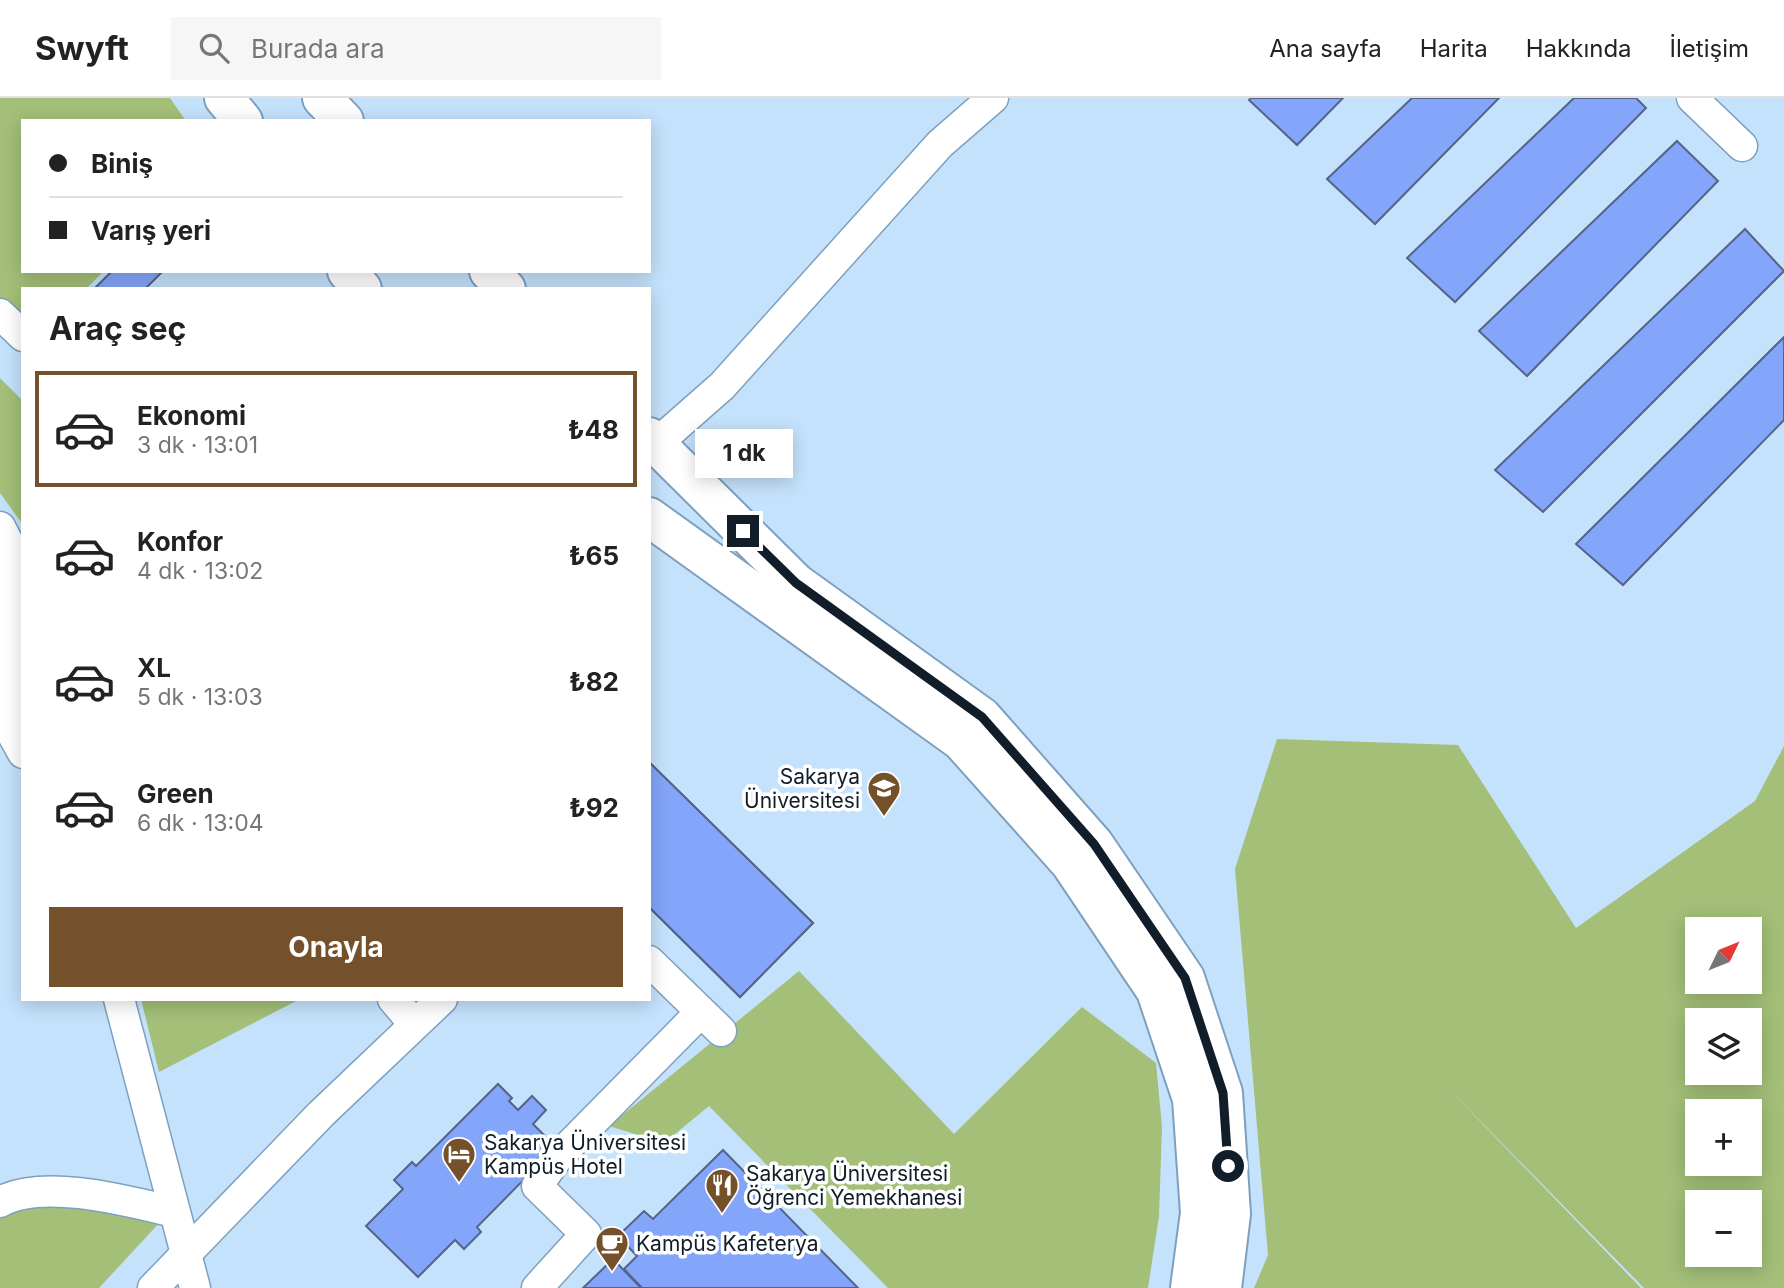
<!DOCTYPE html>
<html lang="tr">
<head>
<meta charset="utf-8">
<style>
  :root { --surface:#fff; --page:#f6f6f6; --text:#222; --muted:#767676; --line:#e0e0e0; --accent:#75512b }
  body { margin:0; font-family:Inter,sans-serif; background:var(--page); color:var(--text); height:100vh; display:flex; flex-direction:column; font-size:26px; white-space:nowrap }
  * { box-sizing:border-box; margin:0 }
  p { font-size:23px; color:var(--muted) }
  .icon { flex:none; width:38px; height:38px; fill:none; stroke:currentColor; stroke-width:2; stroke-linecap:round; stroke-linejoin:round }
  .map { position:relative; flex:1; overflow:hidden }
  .details { position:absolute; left:21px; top:189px; width:630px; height:714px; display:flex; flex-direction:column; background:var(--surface); border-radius:0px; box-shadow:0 4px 18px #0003 }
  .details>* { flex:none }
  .top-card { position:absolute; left:21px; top:21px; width:630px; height:154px; border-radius:0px; box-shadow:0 4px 18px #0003; display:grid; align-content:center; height:154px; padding:0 28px; background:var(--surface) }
  .needle { width:46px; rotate:47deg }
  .buttons { position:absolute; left:1685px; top:819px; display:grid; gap:14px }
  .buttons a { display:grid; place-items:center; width:77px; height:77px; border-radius:0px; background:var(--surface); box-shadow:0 4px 18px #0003; font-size:35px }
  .end { position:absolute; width:32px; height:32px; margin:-16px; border:9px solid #111e2a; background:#fff; box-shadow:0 0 0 4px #fff }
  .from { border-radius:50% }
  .bubble { position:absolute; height:49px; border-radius:0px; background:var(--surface); box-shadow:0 4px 18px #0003; font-size:23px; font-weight:700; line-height:49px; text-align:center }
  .top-card b { display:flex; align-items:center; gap:24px; height:66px; font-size:26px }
  .top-card b+b { border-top:2px solid var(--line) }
  .top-card i { width:18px; height:18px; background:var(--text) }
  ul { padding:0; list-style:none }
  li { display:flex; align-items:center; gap:21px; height:116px; margin:0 14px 10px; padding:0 14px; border:4px solid transparent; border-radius:0px }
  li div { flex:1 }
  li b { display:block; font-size:26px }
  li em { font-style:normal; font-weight:700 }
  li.selected { border-color:var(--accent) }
  li>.icon { width:63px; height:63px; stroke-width:1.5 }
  h2 { padding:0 28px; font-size:32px; line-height:84px }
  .button { display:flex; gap:14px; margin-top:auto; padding:14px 28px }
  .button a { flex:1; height:80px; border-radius:0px; background:var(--accent); color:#fff; font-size:28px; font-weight:700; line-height:80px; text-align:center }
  header { display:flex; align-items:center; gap:42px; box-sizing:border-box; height:98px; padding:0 35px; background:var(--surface); border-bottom:2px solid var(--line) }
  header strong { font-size:33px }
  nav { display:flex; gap:38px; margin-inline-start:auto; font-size:24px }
  .search { width:490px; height:63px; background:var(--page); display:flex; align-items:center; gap:18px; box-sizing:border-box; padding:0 24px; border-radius:0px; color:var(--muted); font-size:26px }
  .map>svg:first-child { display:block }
  .green { fill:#a3bf78; fill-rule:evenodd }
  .building { fill:#83a5fa; stroke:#546386; stroke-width:2 }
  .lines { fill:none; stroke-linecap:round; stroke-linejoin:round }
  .street-casing { stroke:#7ea0bf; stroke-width:33 }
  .secondary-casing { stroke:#7ea0bf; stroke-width:42 }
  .street { stroke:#fff; stroke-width:30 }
  .secondary { stroke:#fff; stroke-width:38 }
  .route { stroke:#111e2a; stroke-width:9 }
  .labels { text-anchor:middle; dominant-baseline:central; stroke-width:7; stroke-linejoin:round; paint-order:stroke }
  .poi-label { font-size:21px; fill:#111e2a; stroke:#fff; text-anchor:start }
</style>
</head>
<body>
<header>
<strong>Swyft</strong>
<div class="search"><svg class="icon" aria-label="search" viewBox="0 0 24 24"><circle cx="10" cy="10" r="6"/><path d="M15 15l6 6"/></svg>Burada ara</div>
<nav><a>Ana sayfa</a><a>Harita</a><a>Hakkında</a><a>İletişim</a></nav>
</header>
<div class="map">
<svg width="1784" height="1190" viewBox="0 0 1784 1190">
  <rect width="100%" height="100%" fill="#c5e2fc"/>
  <g class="green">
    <polygon points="0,0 170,0 186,23 23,23 23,173 104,173 86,191 23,191 23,228 0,206"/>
    <polygon points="0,280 23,303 23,427 0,395"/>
    <path d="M1277,641L1458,647L1576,830L1755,703L1784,648V1190H1644L1443,985L1641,1190H1254L1268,1157L1235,771ZM1750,831V884H1698V831ZM1750,922V975H1698V922ZM1750,1013V1066H1698V1013ZM1750,1104V1157H1698V1104Z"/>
    <polygon points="799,873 954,1036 1082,909 1156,965 1162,1029 1159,1118 1148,1190 888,1190 709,1008 664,1045 609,1028"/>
    <polygon points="141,901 300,901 159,974"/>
    <polygon points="41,1104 161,1123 99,1190 0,1190 0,1118"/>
  </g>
  <g class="building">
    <polygon points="1251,0 1343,0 1297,47 1249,2"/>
    <polygon points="1412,0 1499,0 1375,126 1327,81"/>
    <polygon points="1574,0 1636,0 1646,10 1455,204 1407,160"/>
    <polygon points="1677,43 1718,83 1527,278 1479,233"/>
    <polygon points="1745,131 1784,173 1543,414 1495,372"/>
    <polygon points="112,173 163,173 145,191 94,191"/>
    <polygon points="1784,239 1784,322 1623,487 1576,446"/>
    <polygon points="649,664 813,825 740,899 649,809"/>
    <polygon points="649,664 813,825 740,899 649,809"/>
    <polygon points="498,986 512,1000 509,1003 518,1012 532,998 546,1012 533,1026 556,1049 477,1129 481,1134 464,1151 455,1142 418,1179 366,1128 403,1091 394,1082 412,1064 416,1068"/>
    <polygon points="723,1052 858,1190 642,1190 624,1171 637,1158 618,1138 644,1113 653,1121"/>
    <polygon points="613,1161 641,1190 583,1190"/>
  </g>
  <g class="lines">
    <defs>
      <g id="street">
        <polyline points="1692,0 1742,48"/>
        <polyline points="0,216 23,238"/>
        <polyline points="656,346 722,288 940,46 993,0"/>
        <polyline points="0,429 11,450 8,628 23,655"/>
        <polyline points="649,863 721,933"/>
        <polyline points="119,901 195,1190"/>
        <polyline points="393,901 414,926"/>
        <path d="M0,1104C42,1080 128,1103 174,1114"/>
        <polyline points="153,1190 321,1016 442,901"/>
        <polyline points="537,1190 586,1136 537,1088 558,1059 701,914"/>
      </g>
      <g id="secondary">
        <polyline points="224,0 243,23"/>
        <polyline points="322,0 344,23"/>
        <polyline points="347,173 362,191"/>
        <polyline points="489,173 506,191"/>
        <polyline points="649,339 796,485 982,619 1094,746 1185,880 1223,995 1231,1116 1222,1190"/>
        <polyline points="649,419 961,643 1070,765 1156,893 1192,1001 1200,1115 1190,1190"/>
      </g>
    </defs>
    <use href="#street" class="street-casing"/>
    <use href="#secondary" class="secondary-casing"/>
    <use href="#street" class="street"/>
    <use href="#secondary" class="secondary"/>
  </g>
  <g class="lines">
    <polyline class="route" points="743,433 796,485 982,619 1094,746 1185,880 1223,995 1228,1068"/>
  </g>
  <defs>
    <symbol id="university-pin" viewBox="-11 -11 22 30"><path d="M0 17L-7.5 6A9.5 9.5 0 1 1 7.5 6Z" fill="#75512b" stroke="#fff"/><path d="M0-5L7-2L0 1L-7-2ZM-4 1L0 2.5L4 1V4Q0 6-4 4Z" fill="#fff"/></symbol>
    <symbol id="hotel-pin" viewBox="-11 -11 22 30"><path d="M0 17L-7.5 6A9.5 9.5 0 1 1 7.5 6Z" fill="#75512b" stroke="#fff"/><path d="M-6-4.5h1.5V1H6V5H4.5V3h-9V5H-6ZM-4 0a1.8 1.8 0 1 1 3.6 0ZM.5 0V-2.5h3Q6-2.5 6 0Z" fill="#fff"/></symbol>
    <symbol id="restaurant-pin" viewBox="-11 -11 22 30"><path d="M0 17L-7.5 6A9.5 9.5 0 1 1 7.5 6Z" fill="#75512b" stroke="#fff"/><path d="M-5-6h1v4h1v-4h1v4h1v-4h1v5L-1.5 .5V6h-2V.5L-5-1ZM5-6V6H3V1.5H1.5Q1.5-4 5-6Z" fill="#fff"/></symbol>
    <symbol id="cafe-pin" viewBox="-11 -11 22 30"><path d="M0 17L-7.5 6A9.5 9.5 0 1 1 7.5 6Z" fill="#75512b" stroke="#fff"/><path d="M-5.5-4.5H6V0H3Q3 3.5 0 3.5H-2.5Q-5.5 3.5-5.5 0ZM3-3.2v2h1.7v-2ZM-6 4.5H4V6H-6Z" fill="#fff"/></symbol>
  </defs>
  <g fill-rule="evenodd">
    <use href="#university-pin" x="865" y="671" width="38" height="52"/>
    <use href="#hotel-pin" x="440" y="1037" width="38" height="52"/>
    <use href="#restaurant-pin" x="703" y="1068" width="38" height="52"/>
    <use href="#cafe-pin" x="593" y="1126" width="38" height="52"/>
  </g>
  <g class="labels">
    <g class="poi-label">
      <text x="860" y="678" text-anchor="end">Sakarya<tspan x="860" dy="24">Üniversitesi</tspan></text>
      <text x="484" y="1044">Sakarya Üniversitesi<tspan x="484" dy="24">Kampüs Hotel</tspan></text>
      <text x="746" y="1075">Sakarya Üniversitesi<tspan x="746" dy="24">Öğrenci Yemekhanesi</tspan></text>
      <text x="636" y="1145">Kampüs Kafeterya</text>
    </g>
  </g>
</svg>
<div class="buttons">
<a><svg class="needle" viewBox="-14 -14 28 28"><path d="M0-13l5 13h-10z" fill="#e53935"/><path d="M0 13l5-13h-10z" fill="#767676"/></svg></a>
<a><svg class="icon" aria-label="layers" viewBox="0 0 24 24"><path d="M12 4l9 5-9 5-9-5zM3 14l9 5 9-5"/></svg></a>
<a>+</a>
<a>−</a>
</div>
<i class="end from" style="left:1228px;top:1068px"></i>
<i class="end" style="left:743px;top:433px"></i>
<div class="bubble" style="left:695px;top:331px;width:98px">1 dk</div>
<div class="top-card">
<b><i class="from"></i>Biniş</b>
<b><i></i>Varış yeri</b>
</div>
<section class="details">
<h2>Araç seç</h2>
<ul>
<li class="selected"><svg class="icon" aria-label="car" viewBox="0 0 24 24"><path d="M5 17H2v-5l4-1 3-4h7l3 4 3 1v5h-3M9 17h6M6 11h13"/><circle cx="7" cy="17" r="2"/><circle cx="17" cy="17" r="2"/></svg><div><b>Ekonomi</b><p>3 dk · 13:01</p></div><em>₺48</em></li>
<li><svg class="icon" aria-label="car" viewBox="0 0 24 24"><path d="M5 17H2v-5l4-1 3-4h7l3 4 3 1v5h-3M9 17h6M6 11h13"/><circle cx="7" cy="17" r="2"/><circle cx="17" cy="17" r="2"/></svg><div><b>Konfor</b><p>4 dk · 13:02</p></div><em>₺65</em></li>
<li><svg class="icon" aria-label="car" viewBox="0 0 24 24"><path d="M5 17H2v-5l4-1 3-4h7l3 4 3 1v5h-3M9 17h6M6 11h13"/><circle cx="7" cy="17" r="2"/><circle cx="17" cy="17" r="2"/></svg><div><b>XL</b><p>5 dk · 13:03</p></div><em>₺82</em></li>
<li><svg class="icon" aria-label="car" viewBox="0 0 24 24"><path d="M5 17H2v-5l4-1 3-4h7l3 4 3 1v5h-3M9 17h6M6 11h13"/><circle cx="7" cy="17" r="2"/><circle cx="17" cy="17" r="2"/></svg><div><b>Green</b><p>6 dk · 13:04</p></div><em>₺92</em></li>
</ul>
<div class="button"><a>Onayla</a></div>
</section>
</div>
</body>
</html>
